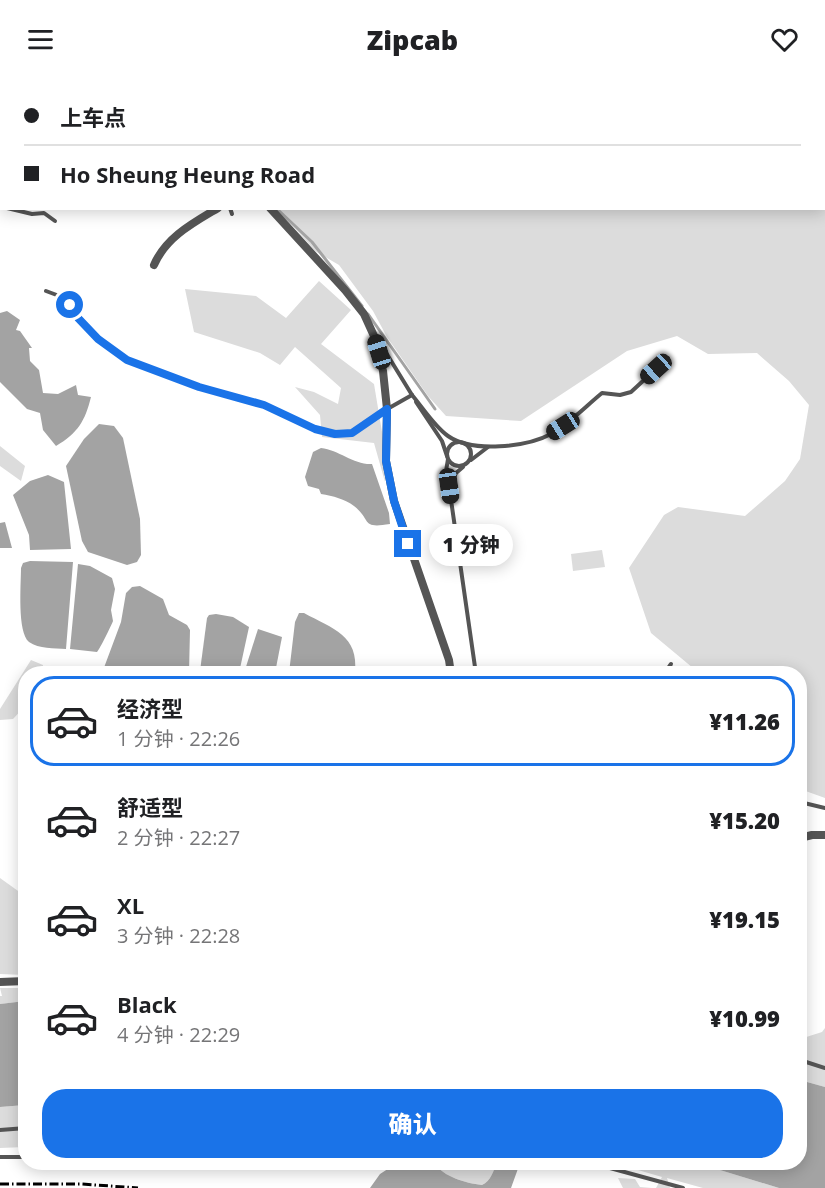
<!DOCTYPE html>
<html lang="zh">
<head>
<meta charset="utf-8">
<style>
  :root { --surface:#fff; --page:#f2f2f2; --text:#202124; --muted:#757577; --line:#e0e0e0; --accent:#1a73e8 }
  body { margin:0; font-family:"Open Sans","Noto Sans SC",sans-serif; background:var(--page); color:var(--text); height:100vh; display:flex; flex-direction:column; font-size:22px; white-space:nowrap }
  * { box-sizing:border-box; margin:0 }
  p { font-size:20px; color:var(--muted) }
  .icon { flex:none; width:33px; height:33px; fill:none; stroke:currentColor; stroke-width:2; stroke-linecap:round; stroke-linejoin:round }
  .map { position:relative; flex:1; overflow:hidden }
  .drawer { position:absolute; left:18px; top:588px; width:789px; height:504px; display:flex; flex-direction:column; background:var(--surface); border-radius:24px; box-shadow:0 3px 15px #0003 }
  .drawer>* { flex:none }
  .top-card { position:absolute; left:0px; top:0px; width:825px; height:132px; box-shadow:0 3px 15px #0003; display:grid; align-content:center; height:132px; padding:0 24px; background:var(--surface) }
  .end { position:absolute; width:27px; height:27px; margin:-14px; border:8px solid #1a73e8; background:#fff; box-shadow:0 0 0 3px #fff }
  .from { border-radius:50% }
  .bubble { position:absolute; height:42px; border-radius:21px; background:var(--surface); box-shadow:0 3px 15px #0003; font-size:20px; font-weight:800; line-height:42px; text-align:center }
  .car { position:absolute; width:18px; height:36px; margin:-18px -9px; border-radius:8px; box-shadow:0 0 4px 2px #0007; background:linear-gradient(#222 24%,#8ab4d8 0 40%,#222 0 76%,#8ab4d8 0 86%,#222 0) }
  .top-card b { display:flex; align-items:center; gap:21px; height:57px; font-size:22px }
  .top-card b+b { border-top:2px solid var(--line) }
  .top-card i { width:15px; height:15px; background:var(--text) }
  ul { padding:10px 0 0; list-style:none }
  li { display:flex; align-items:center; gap:18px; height:90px; margin:0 12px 9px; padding:0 12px; border:3px solid transparent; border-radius:24px }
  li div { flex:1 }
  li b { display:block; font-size:22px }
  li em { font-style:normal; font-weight:800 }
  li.on { border-color:var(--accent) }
  li>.icon { width:54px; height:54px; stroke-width:1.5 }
  .cta { display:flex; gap:12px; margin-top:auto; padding:12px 24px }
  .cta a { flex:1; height:69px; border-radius:24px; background:var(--accent); color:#fff; font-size:24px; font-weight:800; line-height:69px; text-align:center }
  header { display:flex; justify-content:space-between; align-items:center; height:78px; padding:0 24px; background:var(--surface); font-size:27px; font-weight:800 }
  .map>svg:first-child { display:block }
  .green { fill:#dcdcdc }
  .water { fill:#a3a3a3 }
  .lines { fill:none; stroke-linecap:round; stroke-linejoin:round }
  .stream { stroke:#a3a3a3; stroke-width:3 }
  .service { stroke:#555; stroke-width:4 }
  .minor { stroke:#555; stroke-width:8 }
  .rail { stroke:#000; stroke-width:3; stroke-dasharray:9 3 1.5 3; stroke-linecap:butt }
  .route { stroke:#1a73e8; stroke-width:8 }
</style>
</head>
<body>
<header><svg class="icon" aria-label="menu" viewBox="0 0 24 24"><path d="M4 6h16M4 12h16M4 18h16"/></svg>Zipcab<svg class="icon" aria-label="heart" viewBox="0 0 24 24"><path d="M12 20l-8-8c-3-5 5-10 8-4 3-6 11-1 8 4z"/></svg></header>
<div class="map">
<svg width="825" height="1110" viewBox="0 0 825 1110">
  <rect width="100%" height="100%" fill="#fff"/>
  <g class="green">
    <polygon points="298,0 825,0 825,720 800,711 800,596 699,595 651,555 629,490 664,437 678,429 745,438 785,403 800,381 809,327 789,303 757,275 708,276 677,258 627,273 521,343 446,338 428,318 387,259 373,233 339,187 315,173 278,131 824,130 824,2"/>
    <polygon points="319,203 351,232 321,266 374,306 382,354 385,404 374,365 322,359 320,337 295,309 314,314 338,326 341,310 295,269 280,287 260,275 194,254 185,211 256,218 286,240"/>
    <polygon points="0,368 25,388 21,403 0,388"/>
    <polygon points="602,472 605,489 573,493 571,476"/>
    <polygon points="31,582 43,587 42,595 26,596 25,628 13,641 0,642 0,631"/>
    <polygon points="0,800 25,818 25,897 0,896"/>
    <polygon points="0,910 25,910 25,923 0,926 0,918 2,918"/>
    <polygon points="825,950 825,1009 800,1002 800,961 822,954"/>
    <polygon points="25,1027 25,1069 0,1070 0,1029"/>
    <path d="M434,1085H497C493,1093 491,1103 482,1107C465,1105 444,1099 434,1085Z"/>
    <polygon points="614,1085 697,1085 779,1110 703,1110 667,1100 670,1110 656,1110 662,1099"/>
    <polygon points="618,1100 635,1101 640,1109 652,1110 623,1110"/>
  </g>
  <g class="water">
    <path d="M7,233L20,242L16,252L20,253L32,270H29L30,283L39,292L43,315L58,316L76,307L78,317L91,319C85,343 78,355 56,368L43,352L40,335L27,331L0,304V235Z"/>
    <polygon points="99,346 114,348 123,360 140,441 141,477 137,484 127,487 88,474 82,463 66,388 84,361"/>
    <path d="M321,370C339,372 354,387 372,386L389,435L390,446C360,451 372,442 354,428C345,421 333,418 321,416L319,411L308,408L305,399L313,374Z"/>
    <polygon points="48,397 64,404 71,471 30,472 29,457 13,417 30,403"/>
    <polygon points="5,444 12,470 0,470 0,445"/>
    <path d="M30,483L73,484L66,571C54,570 39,571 29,564C17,554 21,506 21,490L23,485Z"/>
    <path d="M78,486L90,488L112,500L115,511L111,532L113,543C111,548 100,571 97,574L70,571Z"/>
    <polygon points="140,508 163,521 169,537 187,547 190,552 189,595 102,595 121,544 126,515 132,509"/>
    <path d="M299,535H304C333,551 359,557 355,595H289L295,544Z"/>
    <polygon points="216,536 233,539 249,549 239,595 204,595 200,593 207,540 209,537"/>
    <polygon points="258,551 282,559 275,595 244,595"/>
    <polygon points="25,923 25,1027 0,1029 0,926"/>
    <polygon points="800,1002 825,1009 825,1110 779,1110 697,1085 800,1084"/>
    <path d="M397,1085H434C444,1099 465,1105 482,1107C491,1103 493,1093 497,1085H520L511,1110H370L380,1096Z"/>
  </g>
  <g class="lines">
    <g class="stream">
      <polyline points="163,0 164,2"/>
      <polyline points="276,130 312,164 362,228"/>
      <polyline points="368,236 435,331"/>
    </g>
    <g class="service">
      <polyline points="56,2 57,0"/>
      <polyline points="0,110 2,97"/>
      <polyline points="0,129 2,129"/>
      <polyline points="7,130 32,136 44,135 55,143"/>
      <polyline points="230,130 232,136"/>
      <polyline points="46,213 62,219 98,261 127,282 199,309 264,327 321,353 335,356 352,355 382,334 412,317"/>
      <polyline points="377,260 412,317"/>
      <path d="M412,317C423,330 434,348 448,358C472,375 527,369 551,356C570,345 585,329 602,315L620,317L631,314L668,280"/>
      <polyline points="416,324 442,363 447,378"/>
      <circle cx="459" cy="376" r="12"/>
      <polyline points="448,381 446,393 449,408 476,596"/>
      <polyline points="471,382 488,369"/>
      <polyline points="450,407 456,395 463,389"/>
      <polyline points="664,596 671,586"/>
      <polyline points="800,724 825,730"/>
      <polyline points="800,982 825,990"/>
      <polyline points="0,1052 26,1050"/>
      <polyline points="0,1079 26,1079"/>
      <polyline points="170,1084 258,1087 278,1084"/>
      <polyline points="588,1084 683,1110"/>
    </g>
    <g class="minor">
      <polyline points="130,0 131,2"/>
      <polyline points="270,130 345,212 364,236 374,258 383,293 387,331 386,383 394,423 449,582 451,596"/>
      <path d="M154,187C166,159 193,145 218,130"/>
      <polyline points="800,760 812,757 825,757"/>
      <polyline points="0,904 26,903"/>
    </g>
    <polyline class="rail" points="0,1106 82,1106 138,1110"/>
  </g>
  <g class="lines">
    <polyline class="route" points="70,227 78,240 98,261 127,282 199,309 264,327 315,351 335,356 352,355 387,331 386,383 394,423 408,466"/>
  </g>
</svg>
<i class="end from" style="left:70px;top:227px"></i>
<i class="end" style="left:408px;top:466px"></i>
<div class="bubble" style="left:429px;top:446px;width:84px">1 分钟</div>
<i class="car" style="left:379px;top:274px;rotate:343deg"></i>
<i class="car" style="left:656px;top:291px;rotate:228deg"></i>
<i class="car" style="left:563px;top:348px;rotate:238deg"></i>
<i class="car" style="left:449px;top:408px;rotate:172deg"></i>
<div class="top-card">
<b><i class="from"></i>上车点</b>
<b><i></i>Ho Sheung Heung Road</b>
</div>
<section class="drawer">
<ul>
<li class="on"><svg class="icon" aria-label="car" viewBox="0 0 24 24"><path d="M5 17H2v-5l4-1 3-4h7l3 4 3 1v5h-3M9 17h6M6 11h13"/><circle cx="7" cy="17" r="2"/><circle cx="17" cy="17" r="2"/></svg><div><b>经济型</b><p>1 分钟 · 22:26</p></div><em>¥11.26</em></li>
<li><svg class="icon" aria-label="car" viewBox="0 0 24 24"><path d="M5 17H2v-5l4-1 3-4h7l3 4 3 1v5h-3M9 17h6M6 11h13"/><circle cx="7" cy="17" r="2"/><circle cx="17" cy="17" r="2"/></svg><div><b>舒适型</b><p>2 分钟 · 22:27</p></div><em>¥15.20</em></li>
<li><svg class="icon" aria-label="car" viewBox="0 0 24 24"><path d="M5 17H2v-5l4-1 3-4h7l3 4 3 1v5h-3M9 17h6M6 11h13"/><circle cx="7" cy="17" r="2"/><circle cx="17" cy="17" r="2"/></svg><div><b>XL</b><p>3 分钟 · 22:28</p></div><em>¥19.15</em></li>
<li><svg class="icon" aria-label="car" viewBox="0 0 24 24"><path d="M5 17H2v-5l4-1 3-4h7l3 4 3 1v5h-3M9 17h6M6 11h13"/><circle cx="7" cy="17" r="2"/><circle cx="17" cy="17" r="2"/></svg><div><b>Black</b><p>4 分钟 · 22:29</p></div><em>¥10.99</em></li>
</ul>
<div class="cta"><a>确认</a></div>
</section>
</div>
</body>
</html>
